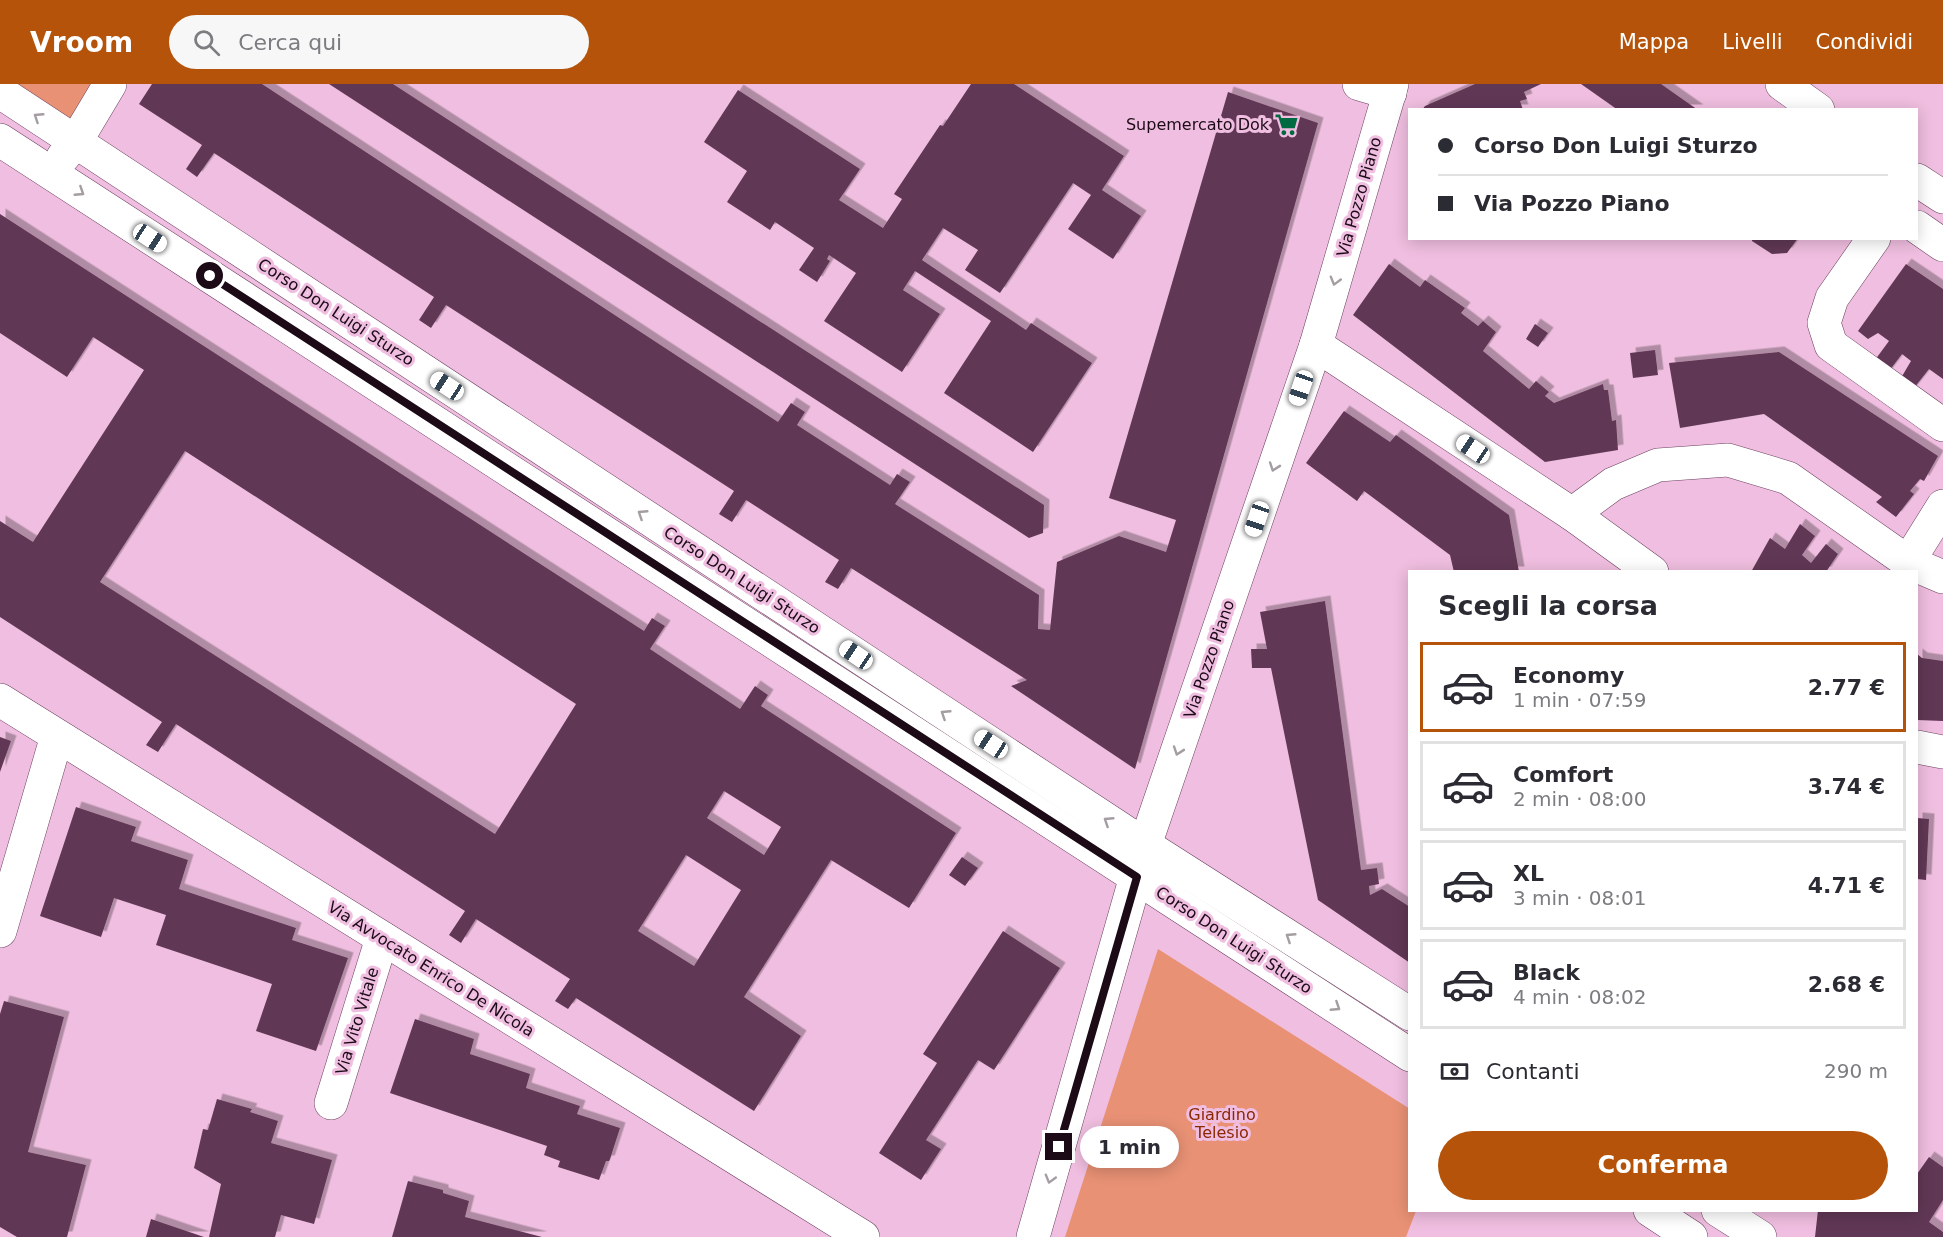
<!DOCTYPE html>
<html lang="it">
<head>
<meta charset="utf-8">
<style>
  :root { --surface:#fff; --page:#f7f7f7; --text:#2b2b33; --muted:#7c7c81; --line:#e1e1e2; --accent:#b45309 }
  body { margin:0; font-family:"DejaVu Sans",sans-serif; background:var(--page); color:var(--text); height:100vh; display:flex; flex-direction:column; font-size:22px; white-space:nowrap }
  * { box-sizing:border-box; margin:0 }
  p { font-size:20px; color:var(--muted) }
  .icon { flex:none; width:33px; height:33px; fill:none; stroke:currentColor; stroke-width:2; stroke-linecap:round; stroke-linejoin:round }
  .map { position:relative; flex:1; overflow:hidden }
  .sheet { position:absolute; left:1408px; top:486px; width:510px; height:642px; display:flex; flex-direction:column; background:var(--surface); border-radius:0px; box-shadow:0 3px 15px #0003 }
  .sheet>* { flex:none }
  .top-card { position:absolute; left:1408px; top:24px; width:510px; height:132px; border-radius:0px; box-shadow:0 3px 15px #0003; display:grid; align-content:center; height:132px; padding:0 30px; background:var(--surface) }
  .end { position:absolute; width:27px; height:27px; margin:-14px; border:8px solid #1c0b17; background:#fff; box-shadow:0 0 0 3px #fff }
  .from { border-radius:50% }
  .bubble { position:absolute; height:42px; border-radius:21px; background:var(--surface); box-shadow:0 3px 15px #0003; font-size:20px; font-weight:600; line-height:42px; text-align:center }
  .car { position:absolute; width:18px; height:36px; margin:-18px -9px; border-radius:8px; box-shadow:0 0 4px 2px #0007; background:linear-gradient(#fff 24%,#345 0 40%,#fff 0 76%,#345 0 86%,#fff 0) }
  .top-card b { display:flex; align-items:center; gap:21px; height:57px; font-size:22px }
  .top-card b+b { border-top:2px solid var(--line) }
  .top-card i { width:15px; height:15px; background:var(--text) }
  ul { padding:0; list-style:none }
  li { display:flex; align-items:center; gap:18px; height:90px; margin:0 12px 9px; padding:0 18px; border:3px solid var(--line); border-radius:0px }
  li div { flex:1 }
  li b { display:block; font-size:22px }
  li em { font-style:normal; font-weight:600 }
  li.current { border-color:var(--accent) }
  li>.icon { width:54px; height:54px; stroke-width:1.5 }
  h2 { padding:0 30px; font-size:27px; line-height:72px }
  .pay { display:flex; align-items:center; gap:15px; height:66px; padding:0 30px; font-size:22px }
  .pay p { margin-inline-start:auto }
  .button { display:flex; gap:12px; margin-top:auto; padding:12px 30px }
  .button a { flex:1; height:69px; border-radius:36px; background:var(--accent); color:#fff; font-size:24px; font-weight:600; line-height:69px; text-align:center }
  header { display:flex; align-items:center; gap:36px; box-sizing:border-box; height:84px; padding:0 30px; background:var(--accent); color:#fff }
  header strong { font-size:28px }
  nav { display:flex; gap:33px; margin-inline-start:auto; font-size:21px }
  .search { width:420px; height:54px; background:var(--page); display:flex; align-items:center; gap:15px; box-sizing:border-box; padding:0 21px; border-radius:33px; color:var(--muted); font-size:22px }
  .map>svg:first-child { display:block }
  .green { fill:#e89175 }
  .building { fill:#613855; fill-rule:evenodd; filter:url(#shadow) }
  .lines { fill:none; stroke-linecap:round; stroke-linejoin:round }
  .minor-casing { stroke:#6b415f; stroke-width:34 }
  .major-casing { stroke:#6b415f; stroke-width:34 }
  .minor { stroke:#fff; stroke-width:33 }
  .major { stroke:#fff; stroke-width:33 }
  .oneway { stroke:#a49da2 }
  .route { stroke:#1c0b17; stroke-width:8 }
  .labels { text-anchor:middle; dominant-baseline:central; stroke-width:6; stroke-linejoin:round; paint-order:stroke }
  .poi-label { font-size:16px; fill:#1c0b17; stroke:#f0bee0; text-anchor:end }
  .street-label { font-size:16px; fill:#1c0b17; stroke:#f0bee0 }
  .park-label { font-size:16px; fill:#8a2800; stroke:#f0bee0 }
</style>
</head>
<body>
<header>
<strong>Vroom</strong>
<div class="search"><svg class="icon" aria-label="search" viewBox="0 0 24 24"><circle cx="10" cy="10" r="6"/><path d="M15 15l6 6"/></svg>Cerca qui</div>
<nav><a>Mappa</a><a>Livelli</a><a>Condividi</a></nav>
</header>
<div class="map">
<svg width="1943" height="1153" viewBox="0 0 1943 1153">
  <defs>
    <filter id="shadow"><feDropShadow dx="5.5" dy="-5.5" stdDeviation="0" flood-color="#0004"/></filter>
  </defs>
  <rect width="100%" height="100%" fill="#f0bee0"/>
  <g class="green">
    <polygon points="6,0 97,0 72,42"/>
    <polygon points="1158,865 1410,1025 1410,1126 1416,1127 1406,1153 1065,1153"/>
  </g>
  <g class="building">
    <polygon points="152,0 262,0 778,338 791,319 805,328 797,341 890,401 897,390 910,398 895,420 1039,511 1038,545 1050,546 1057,478 1119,452 1166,468 1176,436 1109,414 1228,8 1318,39 1135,685 1011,602 1027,596 851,484 838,505 825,498 839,476 746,416 732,438 719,430 734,407 446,221 431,244 419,236 434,213 214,69 197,93 186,85 202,61 139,20"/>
    <polygon points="329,0 393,0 1044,421 1043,449 1029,454"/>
    <polygon points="971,0 1014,0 1124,72 1102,106 1141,132 1113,175 1068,145 1091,111 1073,99 1000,209 965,186 978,166 943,144 922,176 1026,246 1031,239 1092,279 1033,368 944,309 991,237 915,187 903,206 940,230 902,288 824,237 856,189 829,171 827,175 830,177 817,198 799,186 814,164 775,138 770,146 727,118 747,87 704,58 738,6 860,85 839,116 883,144 902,115 894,110 940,41 943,42"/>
    <polygon points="1475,0 1541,0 1524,8 1527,15 1520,17 1523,26 1422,26 1425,22"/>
    <polygon points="1581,0 1661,0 1698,26 1618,26"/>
    <path d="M0,130L644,547L652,534L665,542L650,565L740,625L755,602L768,611L761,622L956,749L909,824L831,776L744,913L801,952L754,1027L576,914L568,925L555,917L570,895L476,835L461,859L449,851L465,827L176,640L158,668L146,661L162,638L0,533V437L33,458L144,286L93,253L67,293L0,249ZM185,367L576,620L495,750L100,498ZM724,707L781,743L764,771L707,734ZM686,771L741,806L694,882L638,847Z"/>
    <polygon points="1752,154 1798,154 1787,169 1772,170 1752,157"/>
    <polygon points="1389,180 1420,203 1425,196 1465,224 1461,229 1478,242 1483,237 1496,248 1483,267 1529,305 1536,297 1549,308 1545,312 1554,319 1603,300 1604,306 1608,306 1612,337 1616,336 1618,366 1545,378 1353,231"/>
    <polygon points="1906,180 1943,205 1943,295 1929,285 1910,309 1898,299 1911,277 1902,270 1886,291 1872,280 1889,257 1878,249 1868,255 1858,247"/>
    <polygon points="1535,240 1548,249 1538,263 1526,255"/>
    <polygon points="1655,266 1658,291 1633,294 1630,269"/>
    <polygon points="1779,268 1938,372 1924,397 1920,395 1910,407 1914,410 1896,433 1876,418 1882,413 1764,330 1680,344 1669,279"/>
    <polygon points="1344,327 1390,358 1396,351 1509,431 1519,488 1454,488 1450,471 1364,407 1357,417 1306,379"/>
    <polygon points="1800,440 1815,452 1802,471 1811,479 1826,460 1838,470 1826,488 1751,488 1770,454 1785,465"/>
    <polygon points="1325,517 1361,786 1377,784 1379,800 1369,802 1370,811 1382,805 1410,823 1410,879 1318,816 1271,584 1252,584 1251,565 1267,565 1260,528"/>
    <polygon points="1917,570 1922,574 1943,577 1943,637 1917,636"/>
    <polygon points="0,653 11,657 0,688"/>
    <polygon points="76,723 136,743 131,757 188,776 179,805 296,844 292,856 348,874 316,967 256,947 272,900 156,861 166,831 114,814 101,853 40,832"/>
    <polygon points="1917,734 1929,735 1926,796 1917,795"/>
    <polygon points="962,773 978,784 965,802 949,791"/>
    <polygon points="1003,847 1060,884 994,986 978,976 926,1056 941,1065 921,1096 879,1069 937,979 923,970"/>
    <polygon points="4,917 64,933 28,1068 86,1081 67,1153 17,1153 0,1143 0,930"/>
    <polygon points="415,935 474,955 470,970 530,990 526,1004 580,1022 577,1030 620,1044 610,1075 609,1077 606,1077 599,1096 558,1083 560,1077 544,1071 547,1062 390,1009"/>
    <polygon points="217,1015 252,1025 250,1028 278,1037 271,1059 332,1076 314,1140 281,1131 275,1153 209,1153 221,1100 194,1084 203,1045 208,1046"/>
    <polygon points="1929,1073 1943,1083 1943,1116 1929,1138 1943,1148 1943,1153 1815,1153 1818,1126 1917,1126 1917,1090"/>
    <polygon points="408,1097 443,1106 443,1109 469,1117 465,1133 542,1153 392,1153"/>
    <polygon points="151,1135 204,1153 146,1153"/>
  </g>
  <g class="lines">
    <defs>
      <g id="minor">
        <polyline points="1359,0 1390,9"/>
        <polyline points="0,8 1145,761 1410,930"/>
        <polyline points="0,56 1410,971"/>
        <polyline points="63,73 76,57 110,0"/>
        <polyline points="1917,143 1943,161"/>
        <polyline points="1874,154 1832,214 1824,239 1831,261 1943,341"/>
        <polyline points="1316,261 1572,430 1652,488"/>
        <polyline points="1572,430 1613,400 1658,381 1728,376 1788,394 1908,478 1943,493"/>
        <polyline points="1908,478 1943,422"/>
        <polyline points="0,616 863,1153"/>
        <polyline points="1917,663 1943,668"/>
        <polyline points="0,847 57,652"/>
        <polyline points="331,1019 382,854"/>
        <polyline points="1650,1126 1691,1153"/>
        <polyline points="1718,1126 1760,1153"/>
        <polyline points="1033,1153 1145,761 1316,261 1392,0"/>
      </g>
      <g id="major">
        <polyline points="1782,0 1818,26"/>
        <polyline points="1917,96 1943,113"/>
      </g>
    </defs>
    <use href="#minor" class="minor-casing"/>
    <use href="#major" class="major-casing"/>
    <use href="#minor" class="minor"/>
    <use href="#major" class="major"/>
  </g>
  <defs><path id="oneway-chevron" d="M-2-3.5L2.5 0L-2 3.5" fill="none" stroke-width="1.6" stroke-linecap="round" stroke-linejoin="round" transform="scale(1.5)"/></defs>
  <g class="oneway">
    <use href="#oneway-chevron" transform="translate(38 33) rotate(-147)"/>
    <use href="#oneway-chevron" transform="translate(80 108) rotate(33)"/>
    <use href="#oneway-chevron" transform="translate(1335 197) rotate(106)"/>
    <use href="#oneway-chevron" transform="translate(1274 383) rotate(109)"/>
    <use href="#oneway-chevron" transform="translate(642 430) rotate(-147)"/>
    <use href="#oneway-chevron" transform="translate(945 630) rotate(-147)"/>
    <use href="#oneway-chevron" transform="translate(1178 667) rotate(109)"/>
    <use href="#oneway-chevron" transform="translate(1108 737) rotate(-147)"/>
    <use href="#oneway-chevron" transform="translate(1290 853) rotate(-147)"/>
    <use href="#oneway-chevron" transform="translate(1336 923) rotate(33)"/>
    <use href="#oneway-chevron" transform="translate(1050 1095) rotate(106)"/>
  </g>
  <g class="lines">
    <polyline class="route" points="210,192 1137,793 1059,1063"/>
  </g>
  <defs>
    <symbol id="supermarket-bare" viewBox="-9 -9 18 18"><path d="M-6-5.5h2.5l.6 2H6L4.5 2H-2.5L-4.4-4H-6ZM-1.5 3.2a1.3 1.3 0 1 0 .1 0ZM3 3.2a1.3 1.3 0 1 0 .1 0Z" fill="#006a41" stroke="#f0bee0" stroke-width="2.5" paint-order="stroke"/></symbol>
  </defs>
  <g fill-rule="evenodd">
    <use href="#supermarket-bare" x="1270" y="24" width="33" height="33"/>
  </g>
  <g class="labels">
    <g class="poi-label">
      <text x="1269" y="40">Supemercato Dok</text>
    </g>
    <g class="street-label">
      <text transform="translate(1359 113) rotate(-74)">Via Pozzo Piano</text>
      <text transform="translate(336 228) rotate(33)">Corso Don Luigi Sturzo</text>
      <text transform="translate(742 496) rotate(33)">Corso Don Luigi Sturzo</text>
      <text transform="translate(1209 575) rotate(-71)">Via Pozzo Piano</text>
      <text transform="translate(1234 856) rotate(33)">Corso Don Luigi Sturzo</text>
      <text transform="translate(431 885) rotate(32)">Via Avvocato Enrico De Nicola</text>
      <text transform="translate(357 937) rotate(-73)">Via Vito Vitale</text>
    </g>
    <g class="park-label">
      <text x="1222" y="1030">Giardino<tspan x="1222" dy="18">Telesio</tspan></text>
    </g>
  </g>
</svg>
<i class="end from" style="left:210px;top:192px"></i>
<i class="end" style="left:1059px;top:1063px"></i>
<div class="bubble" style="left:1080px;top:1042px;width:99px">1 min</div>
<i class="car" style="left:150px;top:154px;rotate:123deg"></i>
<i class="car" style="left:447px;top:302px;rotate:303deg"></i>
<i class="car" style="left:1301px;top:304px;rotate:199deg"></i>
<i class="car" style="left:1473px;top:365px;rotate:304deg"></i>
<i class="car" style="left:1257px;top:435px;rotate:199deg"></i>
<i class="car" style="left:856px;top:571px;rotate:304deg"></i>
<i class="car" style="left:991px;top:660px;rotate:303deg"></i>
<div class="top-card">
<b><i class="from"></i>Corso Don Luigi Sturzo</b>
<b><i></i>Via Pozzo Piano</b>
</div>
<section class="sheet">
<h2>Scegli la corsa</h2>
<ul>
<li class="current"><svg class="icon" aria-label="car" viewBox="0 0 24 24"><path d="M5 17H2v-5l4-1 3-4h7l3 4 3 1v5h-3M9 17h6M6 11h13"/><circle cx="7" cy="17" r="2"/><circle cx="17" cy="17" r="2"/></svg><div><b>Economy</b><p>1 min · 07:59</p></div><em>2.77 €</em></li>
<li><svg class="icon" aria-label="car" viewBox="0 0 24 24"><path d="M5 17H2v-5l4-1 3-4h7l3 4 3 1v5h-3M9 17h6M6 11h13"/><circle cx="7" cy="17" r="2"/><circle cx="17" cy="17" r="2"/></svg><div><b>Comfort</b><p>2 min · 08:00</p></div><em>3.74 €</em></li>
<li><svg class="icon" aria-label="car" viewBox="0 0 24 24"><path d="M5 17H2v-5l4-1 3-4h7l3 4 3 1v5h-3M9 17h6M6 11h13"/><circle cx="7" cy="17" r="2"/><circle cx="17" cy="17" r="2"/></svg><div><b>XL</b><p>3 min · 08:01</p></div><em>4.71 €</em></li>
<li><svg class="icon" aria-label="car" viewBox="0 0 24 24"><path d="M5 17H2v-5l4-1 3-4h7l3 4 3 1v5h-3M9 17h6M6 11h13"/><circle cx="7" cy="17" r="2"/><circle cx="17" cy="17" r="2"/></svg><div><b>Black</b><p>4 min · 08:02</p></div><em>2.68 €</em></li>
</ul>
<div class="pay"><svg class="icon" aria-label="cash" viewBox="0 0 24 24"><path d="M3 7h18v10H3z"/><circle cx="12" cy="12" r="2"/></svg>Contanti<p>290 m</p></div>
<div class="button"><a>Conferma</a></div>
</section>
</div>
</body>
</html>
